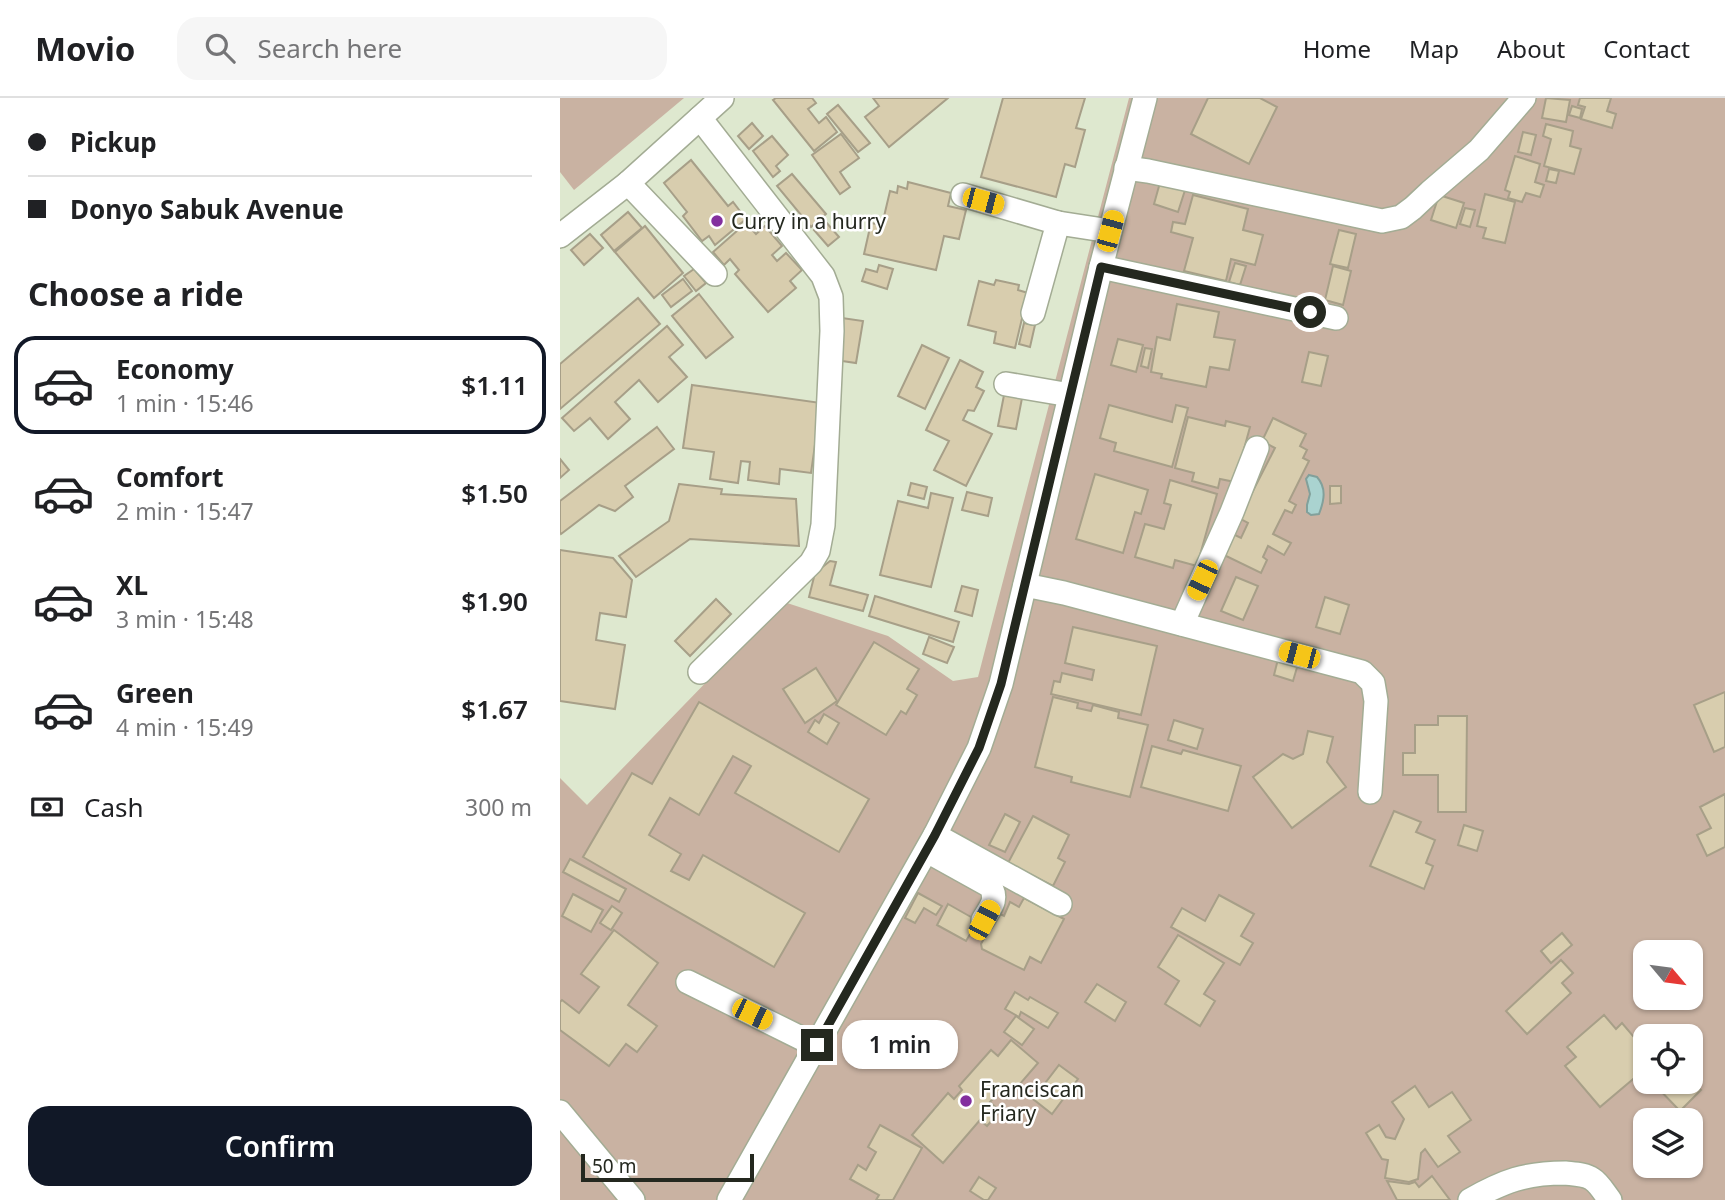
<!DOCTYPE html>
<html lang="en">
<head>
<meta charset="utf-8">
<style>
  :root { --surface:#fff; --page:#f6f6f6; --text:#202124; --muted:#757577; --line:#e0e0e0; --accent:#111827 }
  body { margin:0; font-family:"Noto Sans",sans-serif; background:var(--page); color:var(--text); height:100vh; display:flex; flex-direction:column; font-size:26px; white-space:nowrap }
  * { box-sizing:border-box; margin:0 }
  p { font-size:23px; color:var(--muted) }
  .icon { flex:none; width:38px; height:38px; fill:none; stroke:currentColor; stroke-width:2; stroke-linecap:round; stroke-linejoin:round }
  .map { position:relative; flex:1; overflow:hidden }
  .sheet { display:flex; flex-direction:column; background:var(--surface); width:560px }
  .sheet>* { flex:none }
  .hud { display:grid; align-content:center; height:154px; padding:0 28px; background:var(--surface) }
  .needle { width:46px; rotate:119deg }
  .buttons { position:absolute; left:1073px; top:842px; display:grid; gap:14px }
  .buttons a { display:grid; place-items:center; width:70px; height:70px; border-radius:14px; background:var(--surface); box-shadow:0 2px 5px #0004; font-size:35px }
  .scale { position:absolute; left:21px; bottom:18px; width:173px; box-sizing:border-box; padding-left:7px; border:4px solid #24281f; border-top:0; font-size:19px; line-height:24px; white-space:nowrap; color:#24281f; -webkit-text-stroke:5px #fff; paint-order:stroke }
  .end { position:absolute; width:32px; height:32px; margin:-16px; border:9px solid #24281f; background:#fff; box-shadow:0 0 0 4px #fff }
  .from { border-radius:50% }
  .bubble { position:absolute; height:49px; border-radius:21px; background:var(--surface); box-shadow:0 2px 5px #0004; font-size:23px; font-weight:600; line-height:49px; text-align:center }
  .car { position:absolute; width:21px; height:42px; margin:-21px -10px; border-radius:9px; box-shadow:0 0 5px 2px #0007; background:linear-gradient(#f5c518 24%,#345 0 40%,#f5c518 0 76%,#345 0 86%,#f5c518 0) }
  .hud b { display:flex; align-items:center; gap:24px; height:66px; font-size:26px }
  .hud b+b { border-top:2px solid var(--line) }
  .hud i { width:18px; height:18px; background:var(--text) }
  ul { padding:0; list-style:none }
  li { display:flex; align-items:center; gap:21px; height:98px; margin:0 14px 10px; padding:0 14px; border:4px solid transparent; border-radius:21px }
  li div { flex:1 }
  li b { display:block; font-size:26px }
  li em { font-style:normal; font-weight:600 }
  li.active { border-color:var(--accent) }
  li>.icon { width:63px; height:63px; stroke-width:1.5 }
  h2 { padding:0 28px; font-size:32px; line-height:84px }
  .pay { display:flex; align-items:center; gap:18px; height:77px; padding:0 28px; font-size:26px }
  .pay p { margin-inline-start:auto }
  .button { display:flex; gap:14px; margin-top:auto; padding:14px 28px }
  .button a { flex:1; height:80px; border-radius:21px; background:var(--accent); color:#fff; font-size:28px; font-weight:600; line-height:80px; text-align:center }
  header { display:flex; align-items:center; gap:42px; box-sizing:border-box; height:98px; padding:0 35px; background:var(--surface); border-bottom:2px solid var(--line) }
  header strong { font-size:33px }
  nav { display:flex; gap:38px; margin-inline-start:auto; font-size:24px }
  .search { width:490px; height:63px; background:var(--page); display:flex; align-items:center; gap:18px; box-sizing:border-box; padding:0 24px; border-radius:21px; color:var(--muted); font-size:26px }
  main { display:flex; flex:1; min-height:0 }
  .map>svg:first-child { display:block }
  .green { fill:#c9b2a2; fill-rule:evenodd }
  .water { fill:#aad3d0; stroke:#82a09b; stroke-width:2 }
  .building { fill:#d8cdae; stroke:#a79f88; stroke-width:2 }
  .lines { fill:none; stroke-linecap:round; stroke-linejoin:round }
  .minor-casing { stroke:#a3ac94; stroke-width:26 }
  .minor { stroke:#fff; stroke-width:23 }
  .route { stroke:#24281f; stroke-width:9 }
  .poi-dot { fill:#832f9e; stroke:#fff; stroke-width:2.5 }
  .labels { text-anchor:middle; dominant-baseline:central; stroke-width:5; stroke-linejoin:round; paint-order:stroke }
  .poi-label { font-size:21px; fill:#24281f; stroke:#fff; text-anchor:start }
</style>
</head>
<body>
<header>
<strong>Movio</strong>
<div class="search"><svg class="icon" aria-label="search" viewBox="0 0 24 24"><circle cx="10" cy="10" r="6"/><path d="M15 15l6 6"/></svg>Search here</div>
<nav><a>Home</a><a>Map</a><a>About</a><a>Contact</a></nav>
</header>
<main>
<section class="sheet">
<div class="hud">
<b><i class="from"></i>Pickup</b>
<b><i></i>Donyo Sabuk Avenue</b>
</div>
<h2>Choose a ride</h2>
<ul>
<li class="active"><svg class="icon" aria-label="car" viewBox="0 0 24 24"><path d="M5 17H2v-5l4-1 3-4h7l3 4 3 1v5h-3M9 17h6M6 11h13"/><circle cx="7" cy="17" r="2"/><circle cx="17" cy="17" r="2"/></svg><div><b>Economy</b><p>1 min · 15:46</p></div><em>$1.11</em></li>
<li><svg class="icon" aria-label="car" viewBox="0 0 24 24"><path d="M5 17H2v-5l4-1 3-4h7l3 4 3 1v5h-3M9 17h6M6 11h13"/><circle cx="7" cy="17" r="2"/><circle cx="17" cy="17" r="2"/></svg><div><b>Comfort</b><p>2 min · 15:47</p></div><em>$1.50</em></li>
<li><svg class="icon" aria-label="car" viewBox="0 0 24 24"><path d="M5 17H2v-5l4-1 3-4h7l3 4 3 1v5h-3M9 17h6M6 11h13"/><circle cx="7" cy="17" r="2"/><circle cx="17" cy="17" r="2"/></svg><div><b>XL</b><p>3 min · 15:48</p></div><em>$1.90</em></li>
<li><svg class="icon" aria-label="car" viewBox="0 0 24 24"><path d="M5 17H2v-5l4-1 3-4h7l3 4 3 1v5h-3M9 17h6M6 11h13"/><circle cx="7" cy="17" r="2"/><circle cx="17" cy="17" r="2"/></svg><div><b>Green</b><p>4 min · 15:49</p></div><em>$1.67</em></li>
</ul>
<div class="pay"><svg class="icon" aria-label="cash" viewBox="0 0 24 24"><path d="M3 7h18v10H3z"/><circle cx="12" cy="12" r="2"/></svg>Cash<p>300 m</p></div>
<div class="button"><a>Confirm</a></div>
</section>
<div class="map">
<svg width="1165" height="1102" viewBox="0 0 1165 1102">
  <rect width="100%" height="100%" fill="#dee8cf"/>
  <g class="green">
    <polygon points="0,0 124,0 14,92 0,74"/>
    <path d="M569,0H1165V1102H0V680L27,707L224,504L328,538L393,583L418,579ZM1085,854H1130V900H1085ZM1085,938H1130V984H1085ZM1085,1022H1130V1068H1085Z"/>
  </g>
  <path class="water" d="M749,377L757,379C767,390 764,403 759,416L751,417L747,414V407L750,396L746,381Z"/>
  <g class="building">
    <polygon points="216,0 252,0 256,5 248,11 259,25 266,19 277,34 254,53 213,2"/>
    <polygon points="313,0 388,0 329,49 305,19 319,8"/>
    <polygon points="443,0 525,0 516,30 525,32 515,69 505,66 496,99 421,79"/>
    <polygon points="648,0 700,0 717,9 689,66 631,36"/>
    <polygon points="986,0 1010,2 1006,24 982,20"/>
    <polygon points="1020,0 1051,0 1047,13 1056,16 1052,30 1021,21 1025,9 1018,7"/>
    <polygon points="278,7 310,45 298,54 267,16"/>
    <polygon points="1012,8 1022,11 1020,20 1009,17"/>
    <polygon points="192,25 203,38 189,51 178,38"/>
    <polygon points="986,26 1013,33 1010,48 1021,51 1014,76 984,68 991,41 983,38"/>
    <polygon points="963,34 976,37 971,57 958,54"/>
    <polygon points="281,36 299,60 280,74 290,89 280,96 252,57"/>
    <polygon points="212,38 228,57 216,68 220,73 213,79 193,53"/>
    <polygon points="955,58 980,66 975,84 984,87 980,99 966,95 962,104 948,100 950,94 945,92"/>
    <polygon points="131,62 168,108 173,104 186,121 155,147 149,138 142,143 123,118 127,114 104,85"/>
    <polygon points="989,71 999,73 996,85 986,83"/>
    <polygon points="232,76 266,116 251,129 217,88"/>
    <polygon points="601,81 626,89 618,114 594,106"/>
    <polygon points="348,84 391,95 388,108 406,112 399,141 384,138 376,172 304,156 311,125 322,127 330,93 337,95 338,88 347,91"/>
    <polygon points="925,96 955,104 945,145 923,140 926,130 917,128"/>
    <polygon points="633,97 688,111 683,132 703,137 695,167 671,161 666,183 624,173 633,140 611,134 613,124 625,126"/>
    <polygon points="879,97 904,105 896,130 871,122"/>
    <polygon points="905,110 915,112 910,129 900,126"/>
    <polygon points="68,114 82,130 54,153 41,137"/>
    <polygon points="265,123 279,139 268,148 254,132"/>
    <polygon points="186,125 196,136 205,128 222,148 212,157 217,163 226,155 242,172 230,183 236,190 208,214 175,176 179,172 170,161 164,167 153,154"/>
    <polygon points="85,128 123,175 94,200 55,154"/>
    <polygon points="779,132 796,136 788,170 770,166"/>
    <polygon points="30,136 43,150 24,167 11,152"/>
    <polygon points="675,165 686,168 680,187 669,184"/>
    <polygon points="319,167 333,171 327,191 302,183 306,171 317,174"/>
    <polygon points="773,168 791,173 783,207 765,202"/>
    <polygon points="134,171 146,185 136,193 124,178"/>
    <polygon points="123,181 132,193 111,209 102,197"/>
    <polygon points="436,182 459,187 458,192 468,195 455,250 434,245 436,234 408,227 419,183 434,187"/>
    <polygon points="139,196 173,239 146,260 112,218"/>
    <polygon points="78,200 100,226 0,311 0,266"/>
    <polygon points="617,206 659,214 654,239 675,242 669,272 650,269 646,289 601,280 602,276 591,274 597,239 610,242"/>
    <polygon points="282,220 303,223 296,265 275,262"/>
    <polygon points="464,225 475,227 470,249 459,246"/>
    <polygon points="107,228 123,247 109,259 127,279 98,304 79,282 55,304 70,321 48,341 30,320 14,333 2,320"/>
    <polygon points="558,241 583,247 576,274 551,267"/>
    <polygon points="362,247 389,260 365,311 338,298"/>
    <polygon points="585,250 592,251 588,270 581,268"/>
    <polygon points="749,254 768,258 761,288 742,284"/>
    <polygon points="400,262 423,274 416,289 424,293 414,313 408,312 403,322 432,336 406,388 374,372 389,343 366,332"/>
    <polygon points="132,287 261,305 251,375 220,371 219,386 188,382 190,364 181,363 178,385 150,381 154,354 123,350"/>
    <polygon points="445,292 463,295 456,331 438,328"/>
    <polygon points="549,307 612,324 616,307 628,310 612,369 554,353 556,345 540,340"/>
    <polygon points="628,319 665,328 666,323 690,329 675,384 660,381 658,390 632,383 634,375 615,370"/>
    <polygon points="713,320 746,336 740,348 747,352 743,360 749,363 729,403 736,407 732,415 725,412 713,436 731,445 724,457 708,448 703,459 707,462 701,475 662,456 673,436 681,440 688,425 679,420 715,350 702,343"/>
    <polygon points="97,329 114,351 65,388 73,399 55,413 39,407 1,436 0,434 0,403"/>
    <polygon points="0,361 9,372 0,380"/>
    <polygon points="535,376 588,392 581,416 575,414 563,455 516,441"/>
    <polygon points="610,382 657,396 637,468 615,462 613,470 575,459 585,426 604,431 611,407 604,405"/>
    <polygon points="351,385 367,389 364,401 348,397"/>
    <polygon points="119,386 162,391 161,396 236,401 239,448 130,441 76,479 59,458 109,423"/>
    <polygon points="770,388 781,388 781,405 770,406"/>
    <polygon points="407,394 432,400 428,418 402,412"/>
    <polygon points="371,395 393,400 371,489 320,477 338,403 368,410"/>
    <polygon points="0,452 53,460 72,482 66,519 40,515 36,542 65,547 55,611 0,603"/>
    <polygon points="270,463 276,464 270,487 308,497 303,513 249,499 255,475"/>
    <polygon points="676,479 698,488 683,522 661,513"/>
    <polygon points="402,488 418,492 412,518 395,513"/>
    <polygon points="315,498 399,524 393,544 309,518"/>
    <polygon points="765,499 789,507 780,536 756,529"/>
    <polygon points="156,501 171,516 130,558 115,543"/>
    <polygon points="513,529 597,548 581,617 491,596 494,583 500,584 502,575 532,582 534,572 505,565"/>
    <polygon points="369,539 394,549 387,565 363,556"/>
    <polygon points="314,544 359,571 347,591 357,597 346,616 341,613 326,637 276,607"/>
    <polygon points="718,561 738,566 733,583 714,577"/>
    <polygon points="256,570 277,603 245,625 223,591"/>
    <polygon points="1165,594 1165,649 1154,654 1134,607"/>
    <polygon points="493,599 518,605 517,610 531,613 533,607 559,614 558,620 588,627 570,699 511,684 512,679 475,669"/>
    <polygon points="139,604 309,701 279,754 175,695 191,668 173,658 139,717 110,700 89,737 121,756 111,773 129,782 143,757 245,815 214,869 23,759 72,675 92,686"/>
    <polygon points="264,616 279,625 267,646 248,634 255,622 259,625"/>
    <polygon points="878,618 907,618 906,714 878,714 878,677 843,677 843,655 855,655 855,627 878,627"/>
    <polygon points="614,622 643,631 637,651 608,642"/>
    <polygon points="748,633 773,639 767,664 786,689 732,730 693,679 723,656 733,661 743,656"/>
    <polygon points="592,648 621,656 623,652 681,668 668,713 581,689"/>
    <polygon points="1165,696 1165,749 1147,758 1137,737 1151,730 1140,709"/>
    <polygon points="834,713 861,724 856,734 875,742 866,765 873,768 864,791 810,768"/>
    <polygon points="445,716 460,724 445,754 429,747"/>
    <polygon points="473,718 509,737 498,760 505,764 493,788 448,765"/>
    <polygon points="904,727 923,733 917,753 898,747"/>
    <polygon points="10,761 66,791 59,804 3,774"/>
    <polygon points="358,795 382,808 376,817 364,810 355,825 345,820"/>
    <polygon points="13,796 43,812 31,834 2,818"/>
    <polygon points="659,797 694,816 681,838 693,845 680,867 611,829 622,810 645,823"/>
    <polygon points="464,800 504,821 481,865 470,859 464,872 422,851 421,846 438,815 444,818 450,804 459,809"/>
    <polygon points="388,806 418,823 406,843 377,827"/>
    <polygon points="52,808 62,815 51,832 40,825"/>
    <polygon points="54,832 98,865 68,907 97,928 77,954 66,946 49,968 0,932 0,904 2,902 19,915 39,889 21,876"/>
    <polygon points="1002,835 1012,847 991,865 981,853"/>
    <polygon points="618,837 664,865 644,896 655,903 640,928 605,906 619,883 598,869"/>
    <polygon points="1001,862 1013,875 1002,885 1011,895 967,936 946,913"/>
    <polygon points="537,886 566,904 555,923 525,904"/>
    <polygon points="455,894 468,902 470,899 498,915 488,930 461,914 459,919 445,911"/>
    <polygon points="1044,917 1056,931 1062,925 1085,952 1085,971 1040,1009 1005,968 1016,959 1007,949"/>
    <polygon points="456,918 474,931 462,947 444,934"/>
    <polygon points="451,942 478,965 447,1001 439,994 430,1004 440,1013 427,1028 420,1022 383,1065 352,1037 388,995 394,1001 402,992 399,988 431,952 438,958"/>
    <polygon points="499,967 518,981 492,1016 473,1001"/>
    <polygon points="1130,981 1141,992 1120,1013 1092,984 1130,984"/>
    <polygon points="855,988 869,1009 892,994 911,1022 888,1038 900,1054 878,1069 865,1051 861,1055 858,1081 849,1084 825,1080 828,1062 822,1061 806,1035 819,1027 826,1039 835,1041 844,1021 832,1004"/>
    <polygon points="320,1027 362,1050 333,1102 316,1102 319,1097 290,1081 298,1067 306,1072 316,1054 308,1049"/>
    <polygon points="872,1078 890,1102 837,1102 827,1083 849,1086 855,1084 859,1089"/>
    <polygon points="419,1079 436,1090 428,1102 424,1102 410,1093"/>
  </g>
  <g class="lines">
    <defs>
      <g id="minor">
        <polyline points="140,20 263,178 271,199 272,233 263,427 258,453 251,465 140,574"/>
        <polyline points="566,70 588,73 822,123 841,119 853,110 870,94 919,52 964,0"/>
        <polyline points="68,85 155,176"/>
        <polyline points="403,97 498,125 473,215"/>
        <polyline points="498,125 550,133"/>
        <polyline points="0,138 68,85 162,0"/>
        <polyline points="541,169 776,220"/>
        <polyline points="446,286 510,297"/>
        <polyline points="465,487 504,495 802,574 813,585 816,603 810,694"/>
        <polyline points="622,526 672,414 697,350"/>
        <polyline points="375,737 500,806"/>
        <path d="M367,753L430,788C439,801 430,810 423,822"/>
        <polyline points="128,884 257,948"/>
        <polyline points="0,1014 73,1102"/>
        <polyline points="169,1102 375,737 419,650 441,586 541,169 585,0"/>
        <path d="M910,1102C944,1083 965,1075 1005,1075C1013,1076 1025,1076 1032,1081C1039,1085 1045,1096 1050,1102"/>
      </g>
    </defs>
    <use href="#minor" class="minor-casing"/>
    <use href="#minor" class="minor"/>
  </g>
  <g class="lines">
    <polyline class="route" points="257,947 375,737 419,650 441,586 541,169 750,214"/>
  </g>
  <g class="poi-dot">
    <circle cx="157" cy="123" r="7"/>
    <circle cx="406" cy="1003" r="7"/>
  </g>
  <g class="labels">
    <g class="poi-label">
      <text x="171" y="123">Curry in a hurry</text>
      <text x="420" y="991">Franciscan<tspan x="420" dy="24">Friary</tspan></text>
    </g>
  </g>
</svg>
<div class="buttons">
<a><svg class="needle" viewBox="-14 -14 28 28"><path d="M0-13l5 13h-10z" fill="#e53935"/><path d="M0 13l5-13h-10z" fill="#757577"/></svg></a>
<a><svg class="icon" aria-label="locate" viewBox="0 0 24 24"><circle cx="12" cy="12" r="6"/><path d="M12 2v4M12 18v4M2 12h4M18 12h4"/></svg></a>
<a><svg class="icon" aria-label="layers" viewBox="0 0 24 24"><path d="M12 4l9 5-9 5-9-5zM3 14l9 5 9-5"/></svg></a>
</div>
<div class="scale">50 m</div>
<i class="end from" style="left:750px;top:214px"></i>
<i class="end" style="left:257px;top:947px"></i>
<div class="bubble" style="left:282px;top:922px;width:116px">1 min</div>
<i class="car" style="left:423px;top:103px;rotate:105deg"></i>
<i class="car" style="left:550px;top:133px;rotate:15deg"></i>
<i class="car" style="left:642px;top:482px;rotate:205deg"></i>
<i class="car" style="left:739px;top:557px;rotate:285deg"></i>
<i class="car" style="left:424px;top:822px;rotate:28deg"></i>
<i class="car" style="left:192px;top:916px;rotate:116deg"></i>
</div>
</main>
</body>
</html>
